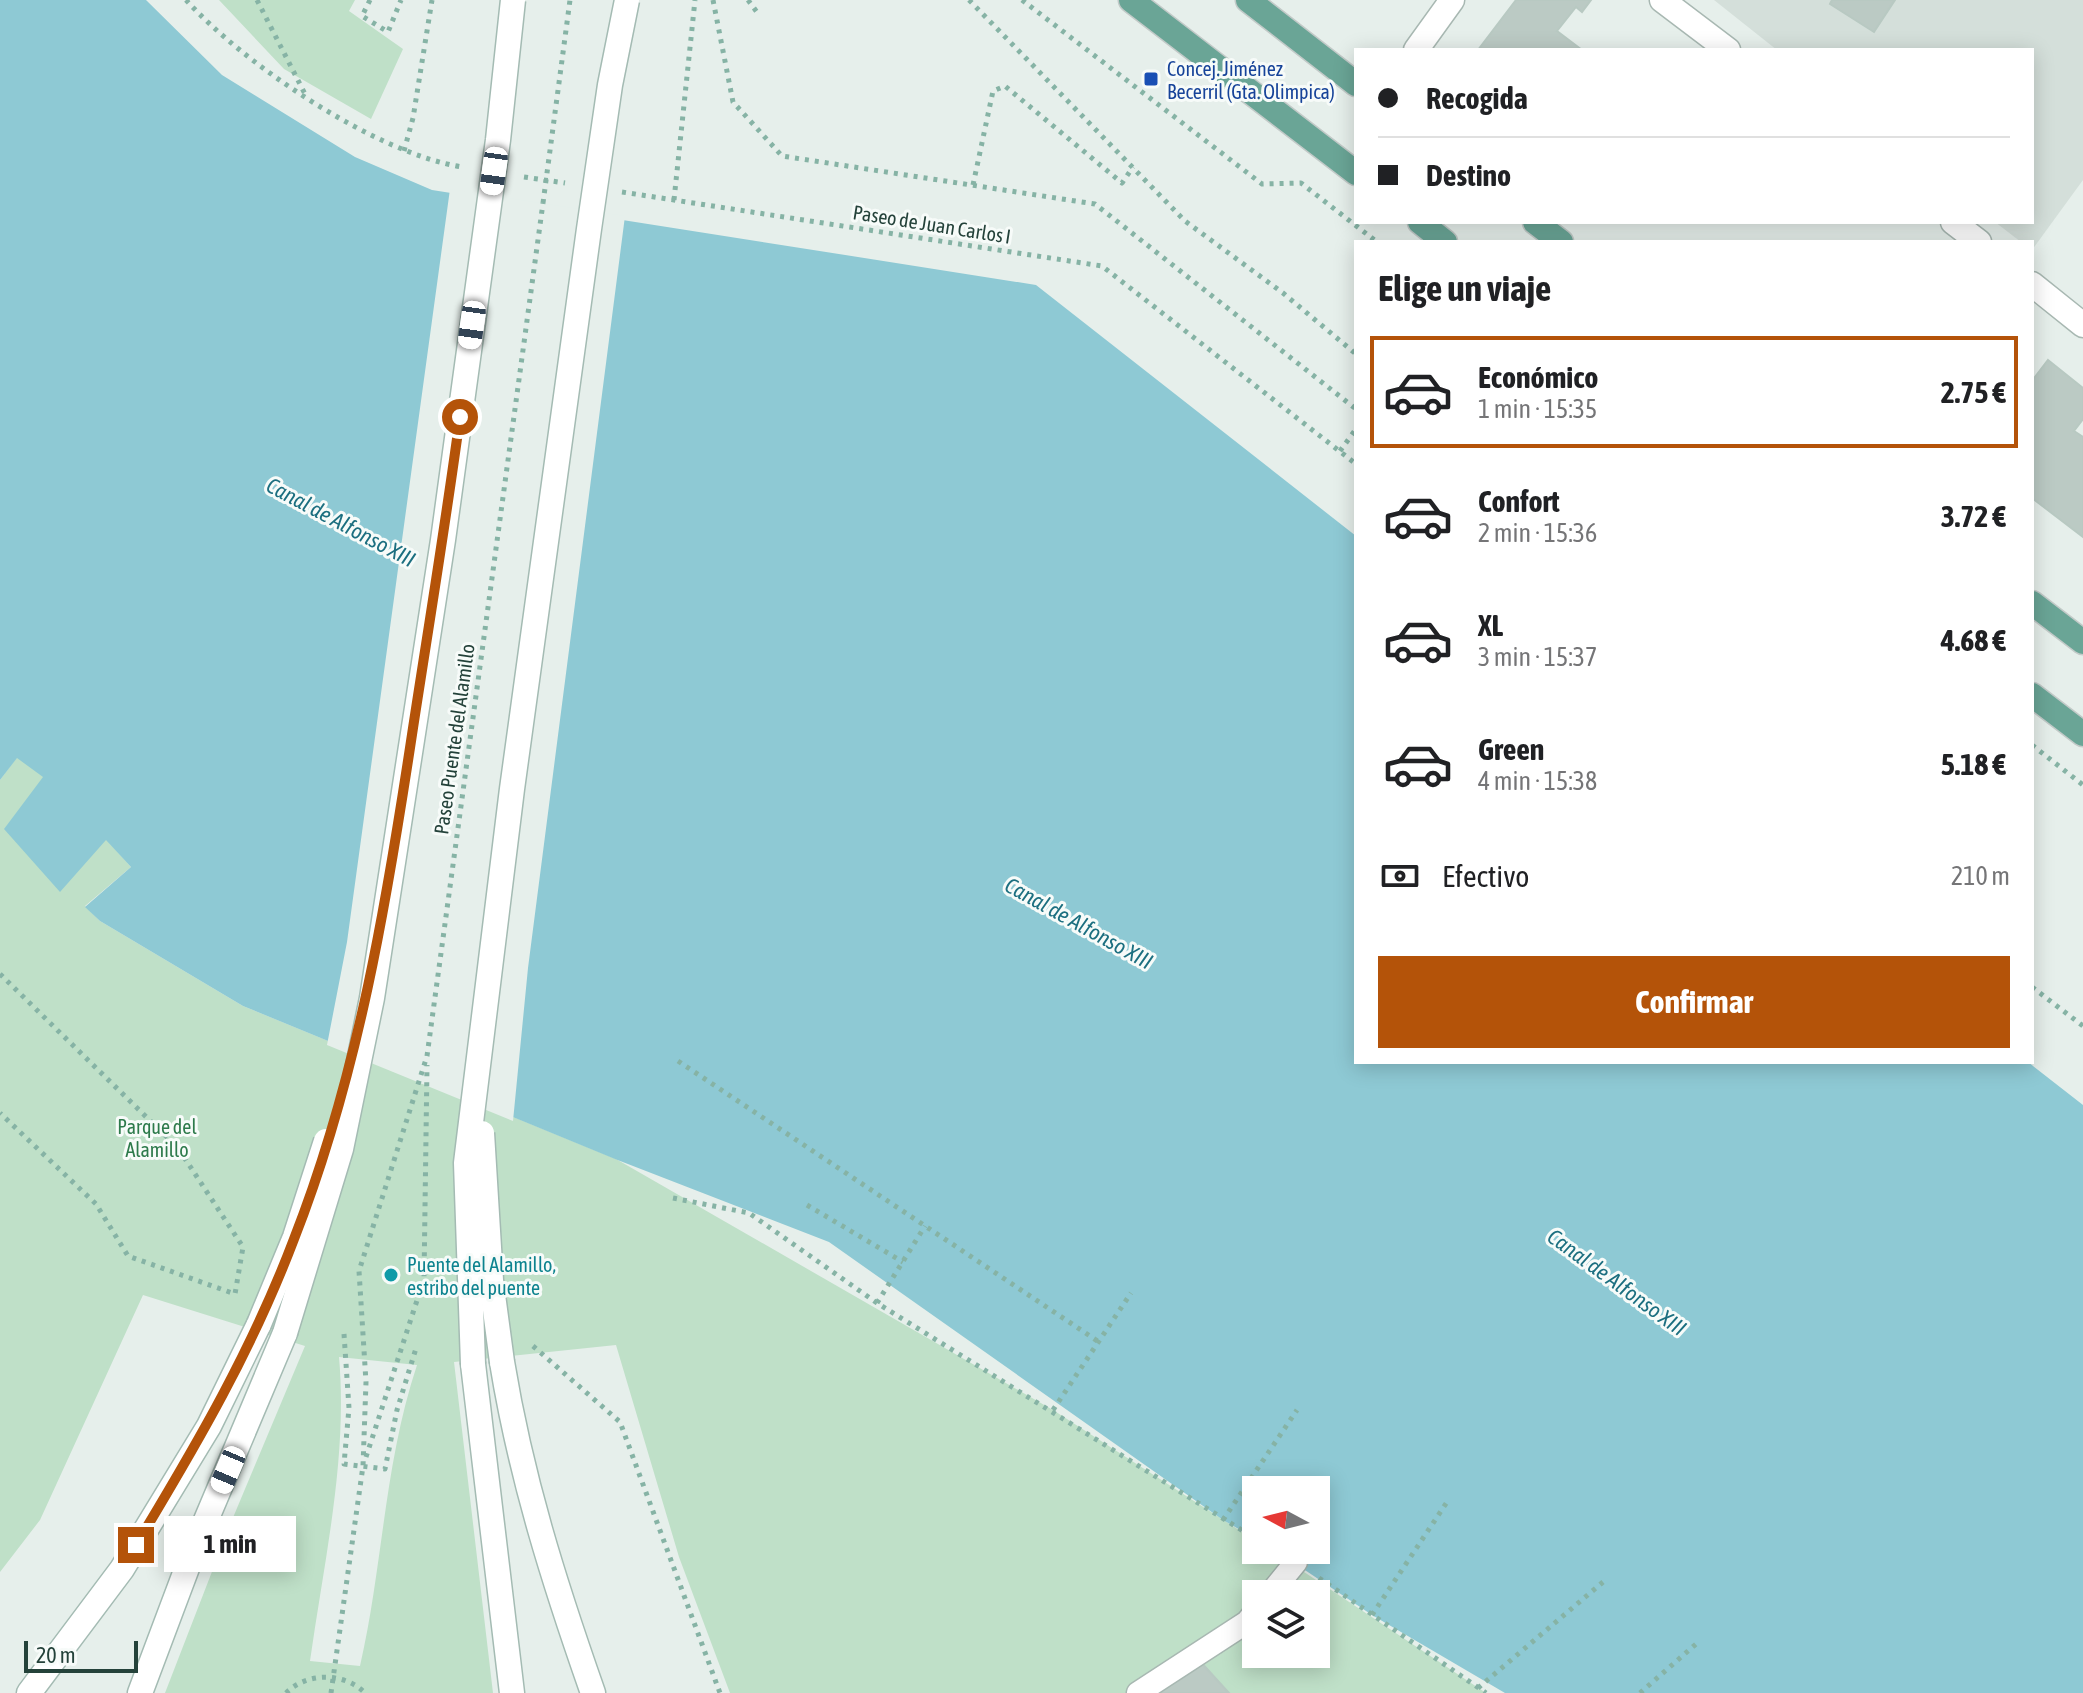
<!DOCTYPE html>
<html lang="es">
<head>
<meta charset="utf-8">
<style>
  :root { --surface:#fff; --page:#f6f6f6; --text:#202124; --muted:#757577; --line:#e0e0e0; --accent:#b45309 }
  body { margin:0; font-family:"Asap Condensed",sans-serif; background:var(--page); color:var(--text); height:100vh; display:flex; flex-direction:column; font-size:30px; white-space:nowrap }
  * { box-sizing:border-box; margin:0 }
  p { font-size:26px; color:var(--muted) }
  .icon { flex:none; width:44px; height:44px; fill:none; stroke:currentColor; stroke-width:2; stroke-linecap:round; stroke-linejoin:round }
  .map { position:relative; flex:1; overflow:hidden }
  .drawer { position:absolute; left:1354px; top:240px; width:680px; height:824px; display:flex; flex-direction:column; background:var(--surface); border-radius:0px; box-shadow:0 4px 20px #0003 }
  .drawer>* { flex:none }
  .top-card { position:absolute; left:1354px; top:48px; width:680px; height:176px; border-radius:0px; box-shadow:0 4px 20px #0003; display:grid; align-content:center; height:176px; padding:0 24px; background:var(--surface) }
  .needle { width:52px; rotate:277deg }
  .buttons { position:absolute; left:1242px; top:1476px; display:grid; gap:16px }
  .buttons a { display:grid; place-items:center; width:88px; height:88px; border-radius:0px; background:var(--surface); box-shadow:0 4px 20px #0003; font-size:40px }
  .scale { position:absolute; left:24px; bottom:20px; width:114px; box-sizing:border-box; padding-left:8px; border:4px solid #24423a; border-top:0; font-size:22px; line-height:28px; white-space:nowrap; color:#24423a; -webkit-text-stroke:6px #f7fbf9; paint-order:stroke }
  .end { position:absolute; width:36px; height:36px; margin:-18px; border:10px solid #b45309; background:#fff; box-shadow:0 0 0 4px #fff }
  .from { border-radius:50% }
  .bubble { position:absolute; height:56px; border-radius:0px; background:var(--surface); box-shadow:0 4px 20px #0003; font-size:26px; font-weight:700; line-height:56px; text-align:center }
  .car { position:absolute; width:24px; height:48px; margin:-24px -12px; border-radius:10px; box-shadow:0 0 6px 2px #0007; background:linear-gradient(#fff 24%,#345 0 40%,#fff 0 76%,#345 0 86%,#fff 0) }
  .top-card b { display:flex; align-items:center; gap:28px; height:76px; font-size:30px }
  .top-card b+b { border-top:2px solid var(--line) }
  .top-card i { width:20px; height:20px; background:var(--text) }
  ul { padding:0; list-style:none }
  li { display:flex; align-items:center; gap:24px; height:112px; margin:0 16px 12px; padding:0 8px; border:4px solid transparent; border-radius:0px }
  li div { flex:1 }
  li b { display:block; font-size:30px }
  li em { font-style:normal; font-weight:700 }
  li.on { border-color:var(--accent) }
  li>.icon { width:72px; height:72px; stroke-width:1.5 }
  h2 { padding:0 24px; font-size:36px; line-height:96px }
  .pay { display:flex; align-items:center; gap:20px; height:88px; padding:0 24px; font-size:30px }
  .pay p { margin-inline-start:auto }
  .primary-button { display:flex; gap:16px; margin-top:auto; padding:16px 24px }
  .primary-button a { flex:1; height:92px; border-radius:0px; background:var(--accent); color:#fff; font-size:32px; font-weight:700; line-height:92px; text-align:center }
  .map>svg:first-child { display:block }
  .built { fill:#d4dfda }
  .green { fill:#bfe0c8; fill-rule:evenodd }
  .water { fill:#8ec9d4 }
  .pier { fill:#e6efeb }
  .building { fill:#bbcac4; stroke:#b8c9c2; stroke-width:2 }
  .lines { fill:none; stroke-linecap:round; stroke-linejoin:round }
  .service-casing { stroke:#a8b8b2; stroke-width:25 }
  .minor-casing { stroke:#a8b8b2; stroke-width:27 }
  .secondary-casing { stroke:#a4bbb3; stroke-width:27 }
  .primary-casing { stroke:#c2cac8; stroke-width:27 }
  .path { stroke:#86b3a5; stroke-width:5; stroke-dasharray:4 6; stroke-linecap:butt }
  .service { stroke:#fff; stroke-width:22 }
  .minor { stroke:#fff; stroke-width:24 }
  .secondary { stroke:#fff; stroke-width:24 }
  .primary { stroke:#6aa596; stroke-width:24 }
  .secondary-bridge-casing { stroke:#a4bbb3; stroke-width:27; stroke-linecap:butt }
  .path-bridge { stroke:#86b3a5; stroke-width:5; stroke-dasharray:4 6; stroke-linecap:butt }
  .secondary-bridge { stroke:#fff; stroke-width:24 }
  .route { stroke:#b45309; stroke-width:10 }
  .transit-dot { fill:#1a4fb4; stroke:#f7fbf9; stroke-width:3 }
  .culture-dot { fill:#0f9aa8; stroke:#f7fbf9; stroke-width:3 }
  .labels { text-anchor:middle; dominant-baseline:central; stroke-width:6; stroke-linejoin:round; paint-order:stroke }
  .transit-label { font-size:20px; fill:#164399; stroke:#f7fbf9; text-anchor:start }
  .street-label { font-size:20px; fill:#24423a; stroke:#f7fbf9 }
  .park-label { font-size:20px; fill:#2d7a4b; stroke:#f7fbf9 }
  .culture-label { font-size:20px; fill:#0d838f; stroke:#f7fbf9; text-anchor:start }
  .water-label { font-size:22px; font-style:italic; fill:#1c6f80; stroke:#f7fbf9 }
</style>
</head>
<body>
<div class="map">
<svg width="2083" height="1693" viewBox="0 0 2083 1693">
  <rect width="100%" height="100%" fill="#e6efeb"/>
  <polygon class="built" points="1714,0 2083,0 2083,180 2032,250 2032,242 2021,242 1995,222 2032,222 2032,50 1777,50"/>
  <g class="green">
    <polygon points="219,0 355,0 349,11 403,49 371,119 284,69"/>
    <path d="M17,757L44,777L60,891L106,839L131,867L85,906L100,921L243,1006L616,1159L1053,1410L1256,1541V1550H1271L1486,1693H730L679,1557L616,1345L454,1362L493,1693H165L232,1520L305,1346L143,1295L40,1520L0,1572V780ZM339,1357L417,1365C384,1464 383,1566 360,1666L310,1661C324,1561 348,1458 339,1357ZM1256,1594H1316V1654H1256Z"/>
  </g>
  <polygon class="water" points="0,0 146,0 222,75 355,157 432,190 1036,285 1356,536 1356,1062 2028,1062 2083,1105 2083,1693 1505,1693 1372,1615 1275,1550 1316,1550 1316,1490 1256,1490 1256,1539 1223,1520 829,1242 615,1159 243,1006 100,921 85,907 131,867 106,840 60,892 4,829 43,777 17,758 0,780"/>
  <polygon class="pier" points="450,189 625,216 528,968 513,1121 327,1045 347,942"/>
  <g class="building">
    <polygon points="1516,0 1591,0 1582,12 1576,7 1557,31 1582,50 1478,50"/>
    <polygon points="1832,0 1895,0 1874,32 1830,4"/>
    <polygon points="2048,360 2083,388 2083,419 2074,431 2083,437 2083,537 2032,498 2032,381"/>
    <polygon points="1198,1659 1229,1693 1157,1693"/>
  </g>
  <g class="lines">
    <defs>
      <g id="service">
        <polyline points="1270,1594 1296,1562"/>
        <polyline points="1138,1693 1247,1622 1256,1611"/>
      </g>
      <g id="minor">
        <polyline points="1662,0 1728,50"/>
        <polyline points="1416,50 1452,0"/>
        <polyline points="1953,222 1979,242"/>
        <polyline points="2032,284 2083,325"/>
      </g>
      <g id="secondary">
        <path d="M502,1362C521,1478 554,1582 593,1693"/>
        <polyline points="473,1364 512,1693"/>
        <polyline points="29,1693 122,1569 209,1426 259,1324"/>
        <polyline points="140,1693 196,1544 285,1333"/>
      </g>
      <g id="primary">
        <polyline points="1131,0 1356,173"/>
        <polyline points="1248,0 1356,84"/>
        <polyline points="1420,222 1445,242"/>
        <polyline points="1535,222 1561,242"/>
        <polyline points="2032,603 2083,642"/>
        <polyline points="2032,695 2083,734"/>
      </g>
    </defs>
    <use href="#service" class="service-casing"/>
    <use href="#minor" class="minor-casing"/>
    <use href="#secondary" class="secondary-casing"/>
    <use href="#primary" class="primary-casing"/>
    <g class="path">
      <path d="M186,0C245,65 375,153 462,167"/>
      <polyline points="257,0 306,96"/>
      <polyline points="370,0 362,16 388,32 401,0"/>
      <polyline points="713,0 733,102 782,156 1095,204 1356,409"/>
      <polyline points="748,0 759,15"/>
      <polyline points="969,0 1185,221 1283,293 1356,354"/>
      <polyline points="1022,0 1262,184 1301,183 1377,242"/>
      <polyline points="404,151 413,118 432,0"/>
      <polyline points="524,177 565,183"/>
      <polyline points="973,185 993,91 1005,86 1122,183 1133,167"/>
      <polyline points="622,192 1102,266 1356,464"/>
      <polyline points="674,200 695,0"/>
      <polyline points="1340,451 1356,429"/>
      <polyline points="2032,745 2083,785"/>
      <polyline points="0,974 178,1148 243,1247 235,1294 128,1256 96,1204 0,1113"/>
      <polyline points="2032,987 2083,1026"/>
      <polyline points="678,1061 1099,1342"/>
      <polyline points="673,1198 749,1213 877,1303 1256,1539"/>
      <polyline points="807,1205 903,1262"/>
      <polyline points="877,1303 925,1226"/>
      <polyline points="344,1334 349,1408 344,1464 385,1469 397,1410 417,1345"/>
      <polyline points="533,1346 620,1422 720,1693"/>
      <polyline points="1053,1410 1131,1293"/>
      <polyline points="366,1457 424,1279 427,1065"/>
      <polyline points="1223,1520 1297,1410"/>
      <polyline points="1319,1578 1486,1693"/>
      <polyline points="1372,1615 1449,1499"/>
      <polyline points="1478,1688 1603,1582"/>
      <path d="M286,1693C307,1672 344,1672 365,1693"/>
      <polyline points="331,1693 363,1466 366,1382 359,1271 427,1056 543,203"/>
      <polyline points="1640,1693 1696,1644"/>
    </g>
    <use href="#service" class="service"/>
    <use href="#minor" class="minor"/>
    <use href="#secondary" class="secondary"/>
    <use href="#primary" class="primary"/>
    <defs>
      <g id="secondary-bridge">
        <polyline points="482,1133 491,1280 502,1362"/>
        <polyline points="259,1324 295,1237 326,1141"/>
        <polyline points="285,1333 341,1149 372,998 443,540 498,140 513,0"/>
        <polyline points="473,1364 466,1163 512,789 589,229 610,85 627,0"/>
      </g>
    </defs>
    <use href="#secondary-bridge" class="secondary-bridge-casing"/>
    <polyline class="path-bridge" points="543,203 570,0"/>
    <use href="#secondary-bridge" class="secondary-bridge"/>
  </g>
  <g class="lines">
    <path class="route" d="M136,1545C197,1444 252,1350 294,1239C358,1076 387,901 413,728C429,624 446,521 460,417"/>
  </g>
  <rect class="transit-dot" x="1143" y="71" width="16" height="16" rx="4"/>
  <circle class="culture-dot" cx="391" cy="1275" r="8"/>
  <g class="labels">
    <g class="transit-label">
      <text x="1167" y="68">Concej. Jiménez<tspan x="1167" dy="23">Becerril (Gta. Olimpica)</tspan></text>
    </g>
    <g class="street-label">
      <text transform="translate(932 224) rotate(9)">Paseo de Juan Carlos I</text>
      <text transform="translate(454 739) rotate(-82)">Paseo Puente del Alamillo</text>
    </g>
    <g class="park-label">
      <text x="157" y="1126">Parque del<tspan x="157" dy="23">Alamillo</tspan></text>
    </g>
    <g class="culture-label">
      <text x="407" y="1264">Puente del Alamillo,<tspan x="407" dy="23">estribo del puente</tspan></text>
    </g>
    <g class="water-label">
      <text transform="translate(341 522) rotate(28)">Canal de Alfonso XIII</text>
      <text transform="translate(1079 923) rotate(29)">Canal de Alfonso XIII</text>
      <text transform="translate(1617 1282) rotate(36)">Canal de Alfonso XIII</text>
    </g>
  </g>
</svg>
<div class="buttons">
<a><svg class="needle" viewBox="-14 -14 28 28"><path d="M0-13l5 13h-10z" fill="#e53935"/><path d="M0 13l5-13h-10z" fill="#757577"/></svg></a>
<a><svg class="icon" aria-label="layers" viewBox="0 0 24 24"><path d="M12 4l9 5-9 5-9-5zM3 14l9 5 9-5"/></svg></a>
</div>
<div class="scale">20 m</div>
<i class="end from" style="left:460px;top:417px"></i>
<i class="end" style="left:136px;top:1545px"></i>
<div class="bubble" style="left:164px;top:1516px;width:132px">1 min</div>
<i class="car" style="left:494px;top:171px;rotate:188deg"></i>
<i class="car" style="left:472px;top:325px;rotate:188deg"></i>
<i class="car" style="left:228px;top:1470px;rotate:203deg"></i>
<div class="top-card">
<b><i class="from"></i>Recogida</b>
<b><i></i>Destino</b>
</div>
<section class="drawer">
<h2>Elige un viaje</h2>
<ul>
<li class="on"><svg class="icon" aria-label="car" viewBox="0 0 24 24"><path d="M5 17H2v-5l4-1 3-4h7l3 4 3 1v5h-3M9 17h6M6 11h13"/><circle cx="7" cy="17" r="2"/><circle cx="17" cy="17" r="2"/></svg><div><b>Económico</b><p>1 min · 15:35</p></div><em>2.75 €</em></li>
<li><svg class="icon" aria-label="car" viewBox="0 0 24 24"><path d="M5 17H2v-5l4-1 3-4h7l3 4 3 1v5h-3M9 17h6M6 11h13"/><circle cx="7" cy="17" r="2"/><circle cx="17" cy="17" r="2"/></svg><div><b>Confort</b><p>2 min · 15:36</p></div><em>3.72 €</em></li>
<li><svg class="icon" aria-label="car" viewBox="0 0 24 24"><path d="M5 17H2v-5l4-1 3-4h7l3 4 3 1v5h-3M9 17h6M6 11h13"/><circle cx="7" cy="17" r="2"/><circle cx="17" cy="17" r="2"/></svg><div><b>XL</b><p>3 min · 15:37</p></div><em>4.68 €</em></li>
<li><svg class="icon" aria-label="car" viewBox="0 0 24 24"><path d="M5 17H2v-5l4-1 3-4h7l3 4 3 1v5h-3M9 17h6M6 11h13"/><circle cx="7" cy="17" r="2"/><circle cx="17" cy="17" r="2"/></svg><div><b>Green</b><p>4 min · 15:38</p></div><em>5.18 €</em></li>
</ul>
<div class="pay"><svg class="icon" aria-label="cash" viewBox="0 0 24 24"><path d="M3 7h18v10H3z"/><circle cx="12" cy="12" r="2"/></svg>Efectivo<p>210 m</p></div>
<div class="primary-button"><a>Confirmar</a></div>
</section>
</div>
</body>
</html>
